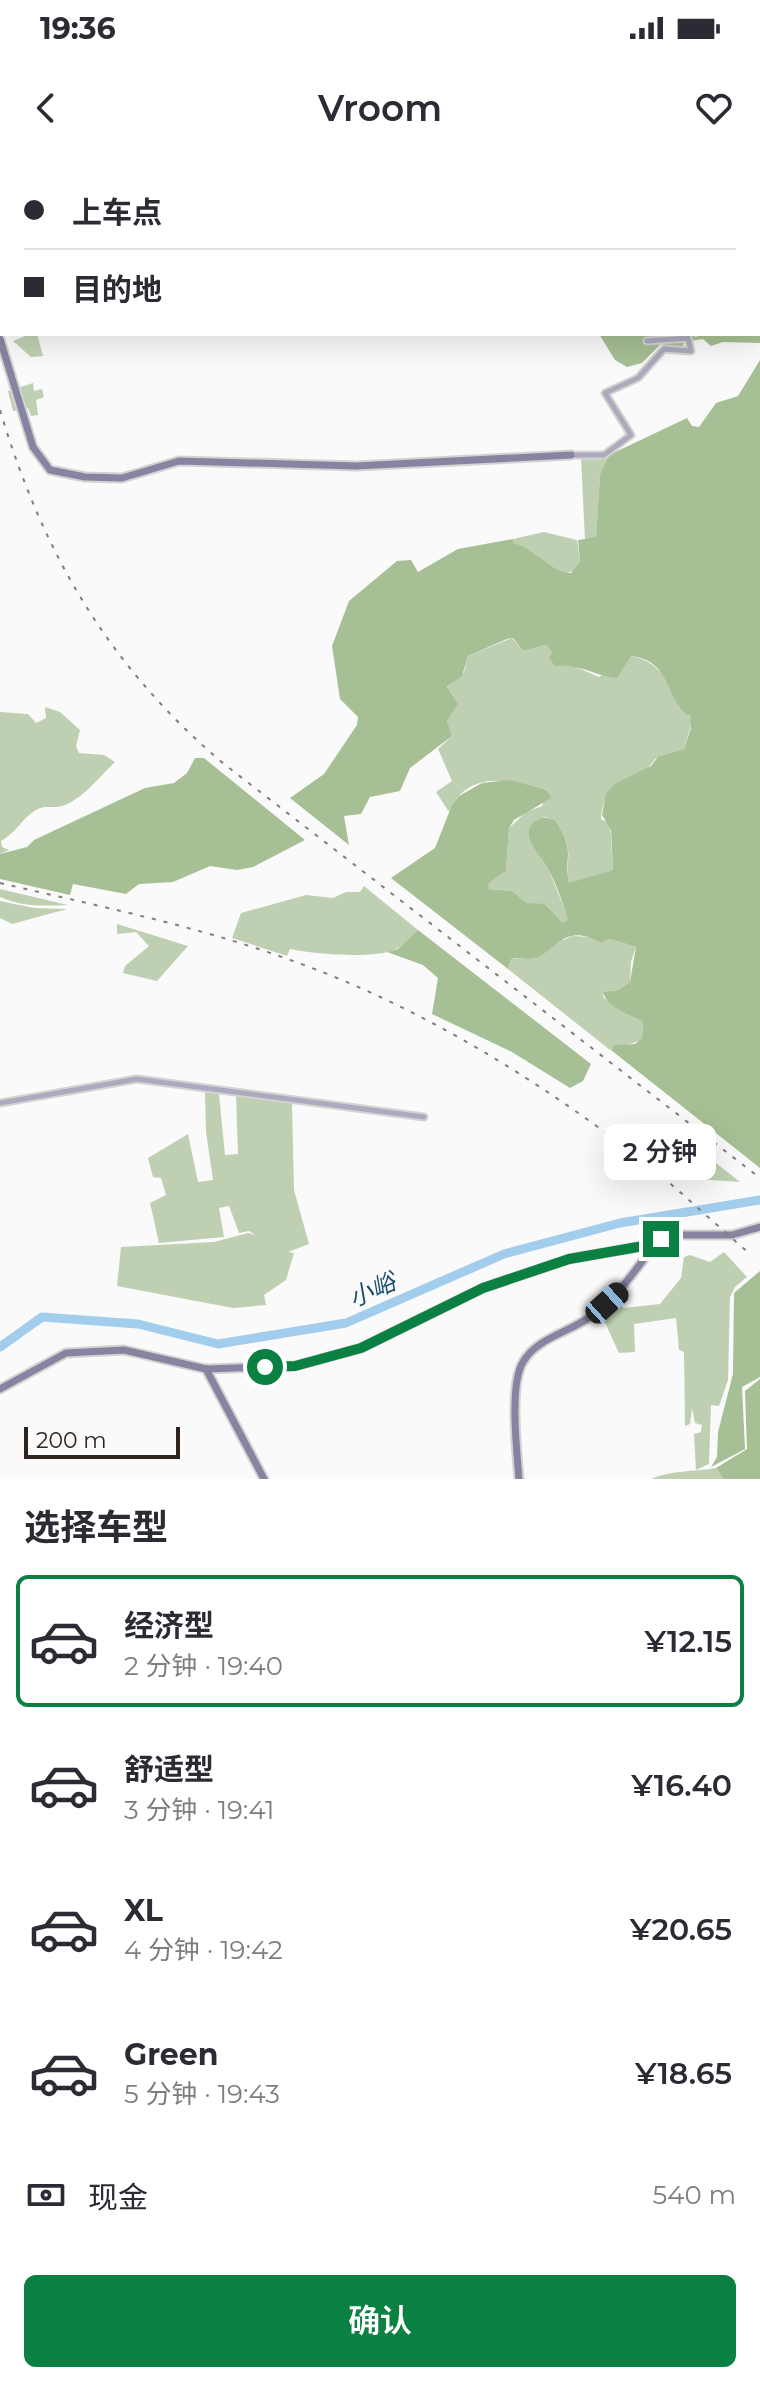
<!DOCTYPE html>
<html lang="zh">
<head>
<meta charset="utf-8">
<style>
  :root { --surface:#fff; --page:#f7f7f7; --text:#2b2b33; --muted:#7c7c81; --line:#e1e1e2; --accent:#0b8043 }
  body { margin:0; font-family:Montserrat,"Noto Sans SC",sans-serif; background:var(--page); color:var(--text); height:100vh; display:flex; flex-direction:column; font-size:30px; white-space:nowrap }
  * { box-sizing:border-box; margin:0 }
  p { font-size:26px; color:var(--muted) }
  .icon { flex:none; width:44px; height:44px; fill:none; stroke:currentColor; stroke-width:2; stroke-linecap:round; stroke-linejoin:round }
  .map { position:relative; height:1319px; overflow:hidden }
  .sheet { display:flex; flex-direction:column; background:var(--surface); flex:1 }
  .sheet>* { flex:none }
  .hud { position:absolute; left:0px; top:0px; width:760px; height:176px; box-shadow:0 8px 32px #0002; display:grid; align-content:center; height:176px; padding:0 24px; background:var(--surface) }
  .scale { position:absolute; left:24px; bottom:20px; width:156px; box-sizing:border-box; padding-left:8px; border:4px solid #2f231d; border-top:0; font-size:22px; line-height:28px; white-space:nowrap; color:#2f231d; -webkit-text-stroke:6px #fafafa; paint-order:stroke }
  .end { position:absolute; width:36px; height:36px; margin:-18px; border:10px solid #0b8043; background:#fff; box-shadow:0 0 0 4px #fff }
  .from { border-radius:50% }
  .bubble { position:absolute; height:56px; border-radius:12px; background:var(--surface); box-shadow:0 8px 32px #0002; font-size:26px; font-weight:600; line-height:56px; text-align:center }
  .car { position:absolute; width:24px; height:48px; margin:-24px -12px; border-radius:10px; box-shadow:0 0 6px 2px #0007; background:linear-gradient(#222 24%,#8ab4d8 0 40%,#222 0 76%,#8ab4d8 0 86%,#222 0) }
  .hud b { display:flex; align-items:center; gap:28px; height:76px; font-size:30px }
  .hud b+b { border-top:2px solid var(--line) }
  .hud i { width:20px; height:20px; background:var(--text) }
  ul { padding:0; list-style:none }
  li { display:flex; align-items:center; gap:24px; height:132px; margin:0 16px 12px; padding:0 8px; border:4px solid transparent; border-radius:12px }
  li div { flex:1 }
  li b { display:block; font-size:30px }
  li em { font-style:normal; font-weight:600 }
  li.on { border-color:var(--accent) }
  li>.icon { width:72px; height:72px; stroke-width:1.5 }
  h2 { padding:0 24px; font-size:36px; line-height:96px }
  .pay { display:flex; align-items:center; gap:20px; height:88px; padding:0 24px; font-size:30px }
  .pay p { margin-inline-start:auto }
  .cta { display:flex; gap:16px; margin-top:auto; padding:16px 24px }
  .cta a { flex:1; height:92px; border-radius:12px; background:var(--accent); color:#fff; font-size:32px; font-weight:600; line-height:92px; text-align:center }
  .status { display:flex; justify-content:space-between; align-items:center; height:56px; padding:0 40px; background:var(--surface); direction:ltr }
  .status svg { height:22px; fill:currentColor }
  header { display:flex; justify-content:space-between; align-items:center; height:104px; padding:0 24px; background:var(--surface); font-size:36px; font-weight:600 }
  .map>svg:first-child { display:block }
  .green { fill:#bfd0b2 }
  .forest { fill:#a7bf94 }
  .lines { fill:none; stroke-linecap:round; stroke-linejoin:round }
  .river { stroke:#a2cded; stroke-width:9 }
  .street-casing { stroke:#d5d3d2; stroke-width:9 }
  .secondary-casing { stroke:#d5d3d2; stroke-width:11 }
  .street { stroke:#abaabe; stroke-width:5 }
  .secondary { stroke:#8684a1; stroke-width:7 }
  .rail { stroke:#847d79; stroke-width:2; stroke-dasharray:4 8; stroke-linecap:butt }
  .route { stroke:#0b8043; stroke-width:10 }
  .labels { text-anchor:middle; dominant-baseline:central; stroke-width:6; stroke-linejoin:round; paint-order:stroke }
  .water-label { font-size:24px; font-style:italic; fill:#1a4d6d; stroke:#fafafa }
</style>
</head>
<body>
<div class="status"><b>19:36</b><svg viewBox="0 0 49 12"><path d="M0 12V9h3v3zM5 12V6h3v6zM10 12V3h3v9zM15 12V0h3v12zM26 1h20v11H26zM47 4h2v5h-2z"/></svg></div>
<header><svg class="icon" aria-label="back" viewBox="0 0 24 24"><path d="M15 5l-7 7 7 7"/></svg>Vroom<svg class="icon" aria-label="heart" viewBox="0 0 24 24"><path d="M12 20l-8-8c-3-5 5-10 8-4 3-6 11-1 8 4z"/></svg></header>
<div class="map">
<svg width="760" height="1319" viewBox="0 0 760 1319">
  <rect width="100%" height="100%" fill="#fafafa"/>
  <g class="green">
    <polygon points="30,174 37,174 43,196 31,197 13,181"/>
    <polygon points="33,223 34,231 42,229 44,237 36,240 38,255 31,256 28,248 13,251 8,231"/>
    <polygon points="609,295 600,314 596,378 585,380 581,297"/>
    <polygon points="544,372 577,380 580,402 575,410 565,414 513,383 513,379"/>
    <path d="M512,478L523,491L546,485L569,504L599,517L631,496C661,500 681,536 692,562L684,589L655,599C638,627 606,610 601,659L610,664L613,710L569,724C564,693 577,693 555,660L545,657L536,660L532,685L548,708L569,760L562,762L545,744H526L512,731L487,729L489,723L506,711L509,668L526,652L542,646L548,630C511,622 469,607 449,652L436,632L452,621L438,589L452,576L447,560C453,546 459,541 447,528L464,512L468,496Z"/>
    <path d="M45,547L60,552L80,570L76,586L79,593L104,595L115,602C100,616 82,640 62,646C50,649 44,644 33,652C20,661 19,670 1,681L2,687L9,690L0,694V552L28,554L36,563L46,558Z"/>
    <path d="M364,726L418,770C411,778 404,786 394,790C372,799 314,794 290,789L287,796L232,778L241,753L306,735L333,738L346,732H360Z"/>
    <path d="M0,729L68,745C44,746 22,747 0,737Z"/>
    <polygon points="0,741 34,748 67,749 12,764 0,758"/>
    <polygon points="117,764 188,786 157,821 123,813 125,806 149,786 136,772 117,774"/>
    <path d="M573,776L591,777L601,783L610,779L636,787L631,802L630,822L618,830L603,832L604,838L643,862L642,879C632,886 619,884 610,890L508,809L511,799H533L555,783Z"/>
    <polygon points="205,932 219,934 225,995 238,994 236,936 292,943 294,1030 309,1084 288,1092 294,1093 286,1120 264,1135 266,1145 233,1148 117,1126 121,1087 214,1082 248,1073 255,1075 249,1071 239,1073 229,1046 219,1048 224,1077 159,1083 150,1043 166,1035 161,1018 153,1017 148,998 188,974 198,1022 213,1020 206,972"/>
    <polygon points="711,999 740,1022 667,1017 654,1006 701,1010"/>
    <polygon points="724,1092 747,1117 735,1127 730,1137 728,1220 719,1246 711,1245 709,1304 696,1310 694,1274 701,1272 702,1265 695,1263 692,1248 690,1264 685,1266 684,1192 679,1190 676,1158 634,1164 635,1192 619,1193 601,1154 617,1138 623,1148 660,1144 681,1118 684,1097 690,1095 710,1102"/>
    <path d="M716,1308L724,1319H651C672,1310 694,1312 716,1308Z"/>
  </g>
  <g class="forest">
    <polygon points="528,0 760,0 760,170 758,2"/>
    <polygon points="760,172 760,183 723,182 711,186 703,179 684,182 682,192 661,184 642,203 627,207 615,200 599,174 699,174 693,178 703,174"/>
    <path d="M760,200V1008L611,890L615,885L635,884L642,878L643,862C629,853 608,849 603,832L618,830L630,822L636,787L610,779L601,783C562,760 555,795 531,799C524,799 518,798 511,799L508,809L391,718L435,688L452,645L459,636L482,623L510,620L547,630L551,638L514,660L509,668L506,711L489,723L488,729L512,731L526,743L545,744L562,762L568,760C563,743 556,723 547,707C540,694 520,678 533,663C540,656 546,657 555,660C577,693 563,693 569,723L613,710L611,670L602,655L606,634L615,624L651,606L658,597L684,589L691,568L690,556C664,541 674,501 631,496L617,518C594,516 579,503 555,506L549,498L553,492L546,485L523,491L513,478L507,479L468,496L462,516L447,527L458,544L447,560L452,576L410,608L400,631L370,637L361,654L344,656L349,685L290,638L324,614L357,565L358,557L340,539L332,486L349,441L397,401L411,400L418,412L458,389L513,379V383C532,387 556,415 571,413L580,402L578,380L596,377L600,314L609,295L687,258L692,266L699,267L716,243L738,236Z"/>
    <polygon points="195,598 204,598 305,680 253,707 237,710 210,706 173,722 139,724 126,734 73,724 70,735 0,719 0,694 27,687 34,680 145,628 174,623 187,613"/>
    <polygon points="418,770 591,904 583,921 570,928 512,892 432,854 438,818 423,805 387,792 398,789"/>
    <polygon points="760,1111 760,1217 742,1227 745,1289 711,1307 717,1297 718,1272 733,1214 734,1133"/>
    <polygon points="760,1219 760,1319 724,1319 716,1308 747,1289 745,1231"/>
  </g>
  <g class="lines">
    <polyline class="river" points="0,1187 42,1157 138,1164 218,1184 346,1163 504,1094 620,1063 760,1040"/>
    <defs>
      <g id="street">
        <polyline points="571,295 604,295 631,275 605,233 638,218 664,189 691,191 688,178 647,181"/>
        <polyline points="0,943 137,919 424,957"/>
      </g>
      <g id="secondary">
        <polyline points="0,179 33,287 50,310 85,317 122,318 179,301 356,306 571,295"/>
        <polyline points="206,1209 264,1319"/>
        <polyline points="0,1229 66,1193 124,1190 206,1209 295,1206 361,1188 483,1128 569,1099 655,1084 678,1075 732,1075 760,1067"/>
        <path d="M519,1319C517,1292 509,1225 523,1202C537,1177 574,1171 594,1154C619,1134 636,1110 655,1084"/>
      </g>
    </defs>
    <use href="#street" class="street-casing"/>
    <use href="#secondary" class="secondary-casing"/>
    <use href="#street" class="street"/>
    <use href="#secondary" class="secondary"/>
    <g class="rail">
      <path d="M0,250C43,394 109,507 224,604L760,1018"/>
      <path d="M0,723C98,746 198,766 293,801C411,843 524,911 625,987C668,1019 708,1058 749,1093"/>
    </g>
  </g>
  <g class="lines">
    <polyline class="route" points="265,1207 295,1206 361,1188 483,1128 569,1099 655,1084 661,1079"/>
  </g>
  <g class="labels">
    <g class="water-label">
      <text transform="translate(372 1130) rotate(-24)">小峪</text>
    </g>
  </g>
</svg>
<div class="scale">200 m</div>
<i class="end from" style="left:265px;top:1207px"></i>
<i class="end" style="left:661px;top:1079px"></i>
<div class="bubble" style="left:604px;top:964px;width:112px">2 分钟</div>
<i class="car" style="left:607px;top:1143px;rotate:48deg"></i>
<div class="hud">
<b><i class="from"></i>上车点</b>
<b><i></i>目的地</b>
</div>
</div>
<section class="sheet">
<h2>选择车型</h2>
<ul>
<li class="on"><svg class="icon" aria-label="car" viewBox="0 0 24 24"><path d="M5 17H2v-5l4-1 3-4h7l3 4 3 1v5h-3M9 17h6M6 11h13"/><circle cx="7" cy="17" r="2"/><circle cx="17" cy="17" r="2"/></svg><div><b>经济型</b><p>2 分钟 · 19:40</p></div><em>¥12.15</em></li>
<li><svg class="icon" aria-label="car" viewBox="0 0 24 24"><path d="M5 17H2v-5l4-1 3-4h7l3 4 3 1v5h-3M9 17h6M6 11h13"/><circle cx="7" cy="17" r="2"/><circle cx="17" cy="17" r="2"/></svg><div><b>舒适型</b><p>3 分钟 · 19:41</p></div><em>¥16.40</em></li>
<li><svg class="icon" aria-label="car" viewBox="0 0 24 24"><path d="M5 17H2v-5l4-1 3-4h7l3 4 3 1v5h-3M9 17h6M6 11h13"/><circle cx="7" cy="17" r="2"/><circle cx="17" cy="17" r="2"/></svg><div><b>XL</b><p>4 分钟 · 19:42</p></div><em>¥20.65</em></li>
<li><svg class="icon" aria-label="car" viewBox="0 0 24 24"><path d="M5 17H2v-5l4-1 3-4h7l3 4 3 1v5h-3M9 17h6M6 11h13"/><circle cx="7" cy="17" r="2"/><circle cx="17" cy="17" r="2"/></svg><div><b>Green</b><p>5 分钟 · 19:43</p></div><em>¥18.65</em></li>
</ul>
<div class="pay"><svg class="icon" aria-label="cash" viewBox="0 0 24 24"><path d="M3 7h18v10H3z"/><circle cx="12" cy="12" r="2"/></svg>现金<p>540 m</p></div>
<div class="cta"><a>确认</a></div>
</section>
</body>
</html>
